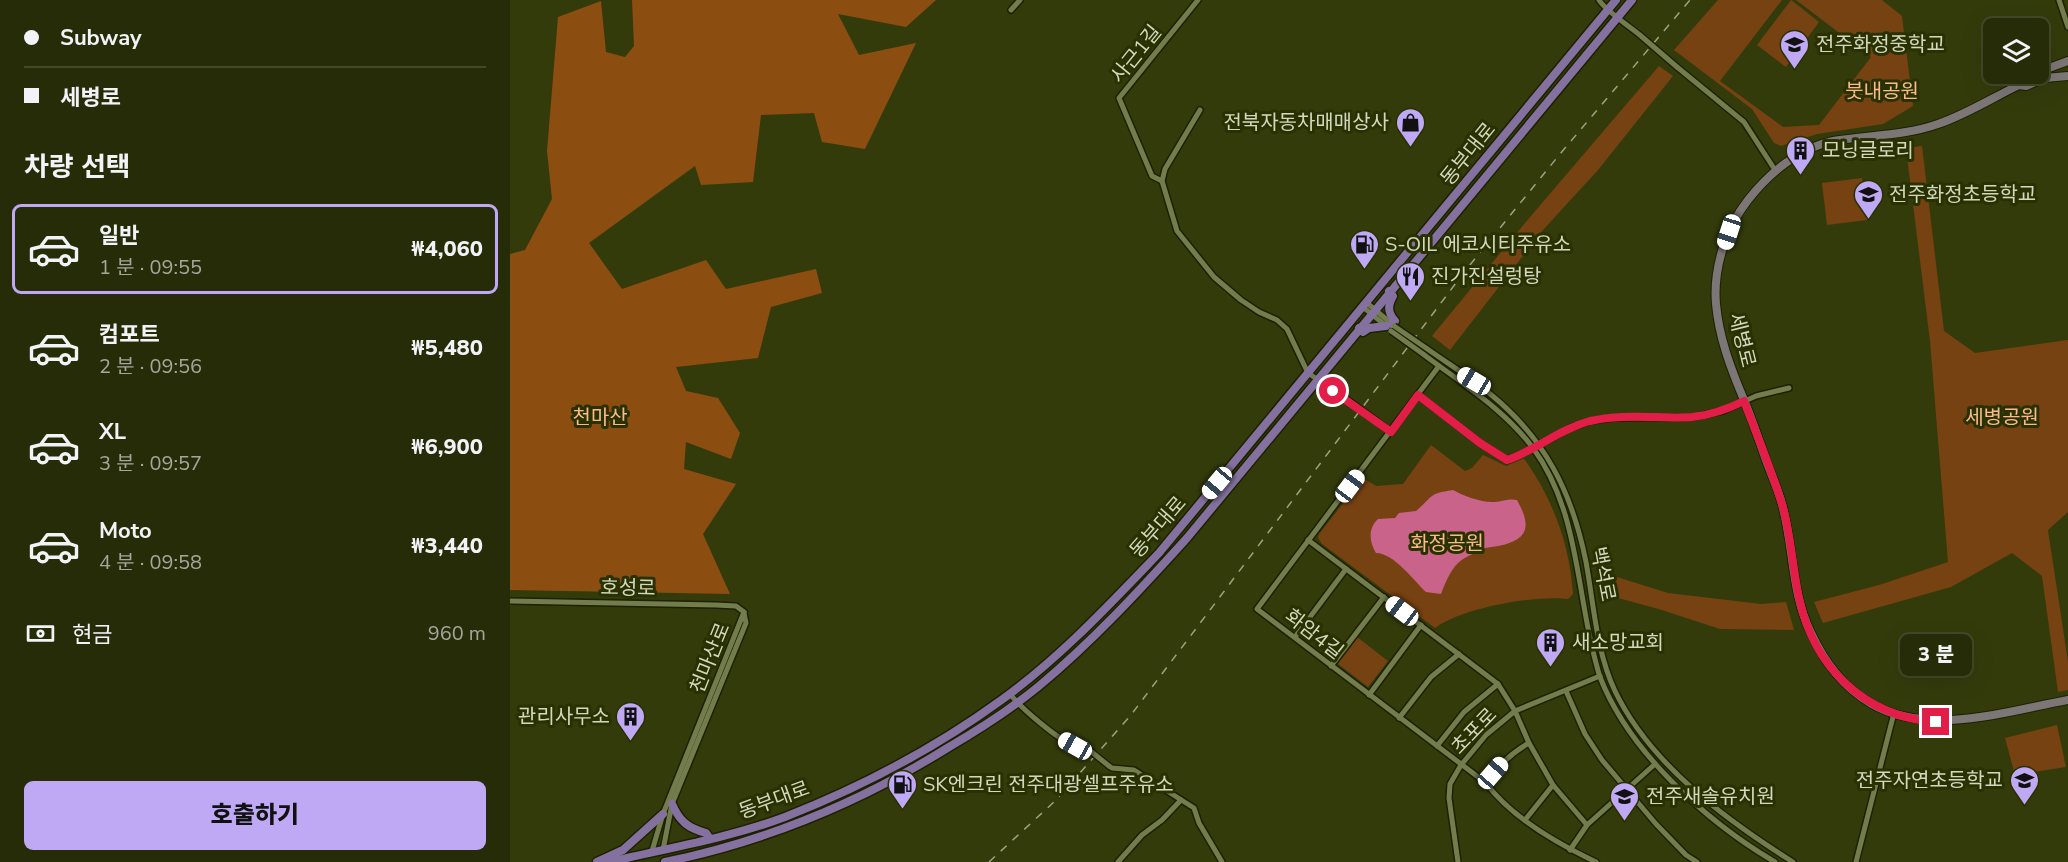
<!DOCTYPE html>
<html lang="ko">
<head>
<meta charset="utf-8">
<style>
  :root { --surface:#272c08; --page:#333816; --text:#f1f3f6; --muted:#a4a79c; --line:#434829; --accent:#bfa8f4 }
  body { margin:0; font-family:"Nunito Sans","Noto Sans KR",sans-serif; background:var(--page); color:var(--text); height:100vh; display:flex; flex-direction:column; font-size:22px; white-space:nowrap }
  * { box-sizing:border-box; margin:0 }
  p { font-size:20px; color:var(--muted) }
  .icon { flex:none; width:33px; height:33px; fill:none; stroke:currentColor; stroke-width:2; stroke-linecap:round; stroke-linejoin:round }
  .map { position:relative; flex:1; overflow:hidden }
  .sheet { display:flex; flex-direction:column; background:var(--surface); width:510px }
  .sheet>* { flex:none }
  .top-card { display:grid; align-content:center; height:132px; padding:0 24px; background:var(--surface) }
  .buttons { position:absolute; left:1473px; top:18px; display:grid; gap:12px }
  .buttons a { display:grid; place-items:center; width:66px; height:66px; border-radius:9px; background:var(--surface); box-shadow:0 6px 24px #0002,0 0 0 2px var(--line); font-size:30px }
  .end { position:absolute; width:27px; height:27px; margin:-14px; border:8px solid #e11d48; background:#fff; box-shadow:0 0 0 3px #fff }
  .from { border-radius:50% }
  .bubble { position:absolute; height:42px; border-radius:9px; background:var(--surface); box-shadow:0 6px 24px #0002,0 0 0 2px var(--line); font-size:20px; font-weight:800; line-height:42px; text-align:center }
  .car { position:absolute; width:18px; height:36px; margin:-18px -9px; border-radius:8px; box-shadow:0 0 4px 2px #0007; background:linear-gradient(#fff 24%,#345 0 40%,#fff 0 76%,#345 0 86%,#fff 0) }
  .top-card b { display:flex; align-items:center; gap:21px; height:57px; font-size:22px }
  .top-card b+b { border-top:2px solid var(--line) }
  .top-card i { width:15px; height:15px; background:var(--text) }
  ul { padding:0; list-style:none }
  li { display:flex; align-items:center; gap:18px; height:90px; margin:0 12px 9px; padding:0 12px; border:3px solid transparent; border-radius:9px }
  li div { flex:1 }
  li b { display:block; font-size:22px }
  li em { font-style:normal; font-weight:800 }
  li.active { border-color:var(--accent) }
  li>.icon { width:54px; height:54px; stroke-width:1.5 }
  h2 { padding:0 24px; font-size:27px; line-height:72px }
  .pay { display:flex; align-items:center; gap:15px; height:66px; padding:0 24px; font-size:22px }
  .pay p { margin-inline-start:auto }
  .primary-button { display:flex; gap:12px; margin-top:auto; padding:12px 24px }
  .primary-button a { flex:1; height:69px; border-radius:9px; background:var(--accent); color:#111; font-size:24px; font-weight:800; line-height:69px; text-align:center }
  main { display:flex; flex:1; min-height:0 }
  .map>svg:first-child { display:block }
  .green { fill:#774212 }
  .forest { fill:#8c4d11 }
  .water { fill:#ca638a }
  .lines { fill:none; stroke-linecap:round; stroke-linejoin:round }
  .street-casing { stroke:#1c2100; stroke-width:8 }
  .secondary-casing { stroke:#1c2100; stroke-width:10 }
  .primary-casing { stroke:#1c2100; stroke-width:11 }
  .street { stroke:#737c4d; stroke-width:5 }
  .secondary { stroke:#7c7677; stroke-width:8 }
  .primary { stroke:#8471a0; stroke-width:8 }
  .rail { stroke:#9ca382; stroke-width:1.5; stroke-dasharray:8 8; stroke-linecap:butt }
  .street-bridge-casing { stroke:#1c2100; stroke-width:8; stroke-linecap:butt }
  .street-bridge { stroke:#737c4d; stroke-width:5 }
  .route { stroke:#e11d48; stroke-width:8 }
  .labels { text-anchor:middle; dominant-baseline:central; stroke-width:6; stroke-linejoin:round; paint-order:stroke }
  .poi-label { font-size:20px; fill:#d2d8bf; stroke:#2a3100; text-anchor:start }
  .street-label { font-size:20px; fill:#d2d8bf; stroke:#2a3100 }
  .park-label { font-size:20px; fill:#fbba88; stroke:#2a3100 }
</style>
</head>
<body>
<main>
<section class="sheet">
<div class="top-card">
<b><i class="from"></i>Subway</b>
<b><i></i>세병로</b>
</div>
<h2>차량 선택</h2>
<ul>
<li class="active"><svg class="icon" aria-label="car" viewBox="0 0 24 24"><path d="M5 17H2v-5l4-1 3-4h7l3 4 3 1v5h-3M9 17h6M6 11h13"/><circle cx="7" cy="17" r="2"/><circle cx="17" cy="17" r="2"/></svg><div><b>일반</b><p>1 분 · 09:55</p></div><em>₩4,060</em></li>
<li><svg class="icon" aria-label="car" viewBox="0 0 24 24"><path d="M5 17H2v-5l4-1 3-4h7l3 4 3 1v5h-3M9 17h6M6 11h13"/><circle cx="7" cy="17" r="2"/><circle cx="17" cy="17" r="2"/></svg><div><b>컴포트</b><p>2 분 · 09:56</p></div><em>₩5,480</em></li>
<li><svg class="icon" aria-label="car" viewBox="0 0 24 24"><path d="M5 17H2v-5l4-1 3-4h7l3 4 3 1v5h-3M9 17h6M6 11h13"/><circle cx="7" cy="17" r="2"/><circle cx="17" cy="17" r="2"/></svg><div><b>XL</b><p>3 분 · 09:57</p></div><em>₩6,900</em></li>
<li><svg class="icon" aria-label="car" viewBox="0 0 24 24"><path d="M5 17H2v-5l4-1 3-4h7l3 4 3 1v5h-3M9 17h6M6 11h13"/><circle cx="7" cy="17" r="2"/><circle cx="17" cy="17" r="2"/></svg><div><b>Moto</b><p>4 분 · 09:58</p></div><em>₩3,440</em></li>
</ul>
<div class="pay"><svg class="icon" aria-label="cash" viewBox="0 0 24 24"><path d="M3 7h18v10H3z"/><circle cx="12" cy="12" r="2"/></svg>현금<p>960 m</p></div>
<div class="primary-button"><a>호출하기</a></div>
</section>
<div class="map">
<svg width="1558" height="862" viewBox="0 0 1558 862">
  <rect width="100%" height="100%" fill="#343b0b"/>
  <g class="green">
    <polygon points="1208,0 1272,0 1210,81 1273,127 1309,125 1361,57 1286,0 1372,0 1392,16 1403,106 1373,124 1307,134 1271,146 1264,143 1242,109 1164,50"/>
    <polygon points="1281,0 1309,22 1276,67 1247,45"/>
    <polygon points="1149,66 1163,76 1088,170 1033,230 940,350 922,336 1015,223"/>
    <polygon points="1412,146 1434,331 1465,353 1558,340 1558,512 1538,530 1558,662 1558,690 1548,692 1532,576 1502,553 1441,587 1313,623 1304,602 1369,585 1438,562 1420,341 1396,148"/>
    <polygon points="1352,178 1357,220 1317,225 1312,183"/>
    <path d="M921,445L955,471L962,468L973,455L996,466L1013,459L1015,460C1043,499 1060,546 1063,594L1058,599C1024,595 952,608 925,628L812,544L808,538L809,534L853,478L866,486L893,484Z"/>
    <polygon points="1086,569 1094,573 1158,593 1251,604 1276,602 1284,630 1210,629 1152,610 1090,593"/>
    <polygon points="847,637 878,661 858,687 827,663"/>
    <polygon points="1547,725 1556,767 1505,775 1495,738"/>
  </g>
  <polygon class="forest" points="122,0 426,0 396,27 328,14 349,55 406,43 355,149 312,142 304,113 251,115 243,182 191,185 185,166 79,243 112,289 196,260 216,289 306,269 312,293 261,307 248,358 166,367 176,391 208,398 230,433 221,459 176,442 174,469 226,484 193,534 220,594 0,590 0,254 15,250 42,199 37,151 48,17 91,1 96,52 115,57 124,46"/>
  <path class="water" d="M943,490C954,496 970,502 982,502C992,502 998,498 1007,500C1021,525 1020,540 988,546C984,547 979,547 975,548C968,551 960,555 953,559C942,566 936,581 931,594L916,592C904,581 884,553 866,553C859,542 858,528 868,519L885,518L889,513L906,511C924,496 917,494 943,490Z"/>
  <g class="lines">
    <defs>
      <g id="street">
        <path d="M1089,0C1095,10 1120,27 1131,36"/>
        <polyline points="1549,0 1558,27"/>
        <polyline points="501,10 510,0"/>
        <polyline points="1167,67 1234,122 1265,170"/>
        <polyline points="690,110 655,169 652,181 667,231 704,277 731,300 749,312 767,320 777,329 798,373 839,401"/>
        <polyline points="652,181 642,176 609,98 688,0"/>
        <polyline points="857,303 883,325"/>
        <polyline points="853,307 875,325"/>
        <path d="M916,348C937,363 959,376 979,393C1035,438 1062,492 1076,562C1084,605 1086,651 1105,691C1140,764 1216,820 1283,862"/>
        <path d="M913,354C951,383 994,409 1023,448C1064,504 1066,573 1080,638C1083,651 1086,665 1090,677C1119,752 1197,822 1265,862"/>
        <path d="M929,366L747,609L976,783C1001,817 1048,844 1086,862"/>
        <polyline points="908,395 970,443 997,460 1018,451 1062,427 1081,421 1102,418 1183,417 1213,411 1246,396 1279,388"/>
        <polyline points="860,416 881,432"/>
        <polyline points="798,540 988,684 1005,711 1019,743 1043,785 1077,825"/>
        <polyline points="0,601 206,605 226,606 234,612"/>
        <polyline points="785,637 836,569"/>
        <polyline points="821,666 874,597"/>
        <polyline points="1056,691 1075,734 1092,760 1146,824 1176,855 1187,862"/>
        <path d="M500,694C511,708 548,740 565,746C570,748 573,746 578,749"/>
        <polyline points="859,695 911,625"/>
        <polyline points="889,718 921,677 949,654"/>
        <polyline points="927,746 954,712 988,684"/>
        <polyline points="599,766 602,768 624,770 684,808 689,823 712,862"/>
        <path d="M976,783C988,766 1001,753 1019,743"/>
        <polyline points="1015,820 1043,785"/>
        <polyline points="153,850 162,804 236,623 234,613"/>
        <polyline points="1060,850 1077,825 1145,764"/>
        <polyline points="142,851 153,814 234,612"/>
        <polyline points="608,862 632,835 652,820 671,800"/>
        <polyline points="948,862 939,798 940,784 951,765 976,735 1005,711 1090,676"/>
        <polyline points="1346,862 1384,713"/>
      </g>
      <g id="secondary">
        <polyline points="1528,72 1558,61"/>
        <path d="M1525,74L1515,77L1509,85C1482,98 1455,115 1428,124C1394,136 1358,135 1323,141C1289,148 1259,173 1238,200C1216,228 1203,268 1206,304C1209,338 1221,369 1234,400C1242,419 1249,440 1256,460C1261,474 1268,489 1272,504C1284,547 1281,593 1301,633C1315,663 1333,687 1362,704C1419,737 1497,711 1558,700"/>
        <polyline points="1509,85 1516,86 1535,78 1558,76"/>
      </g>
      <g id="primary">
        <path d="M879,291L883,296C878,305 877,312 885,321L882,324"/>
        <polyline points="849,328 853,332 859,328 876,326"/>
        <path d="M162,804C170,822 178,828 196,833L200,839"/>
        <polyline points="87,862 113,850 153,814"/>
        <path d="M100,862C158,848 219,838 275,817C351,787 424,749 490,701C549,659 599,605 649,553L1106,0"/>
        <path d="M155,862C257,841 351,802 439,747C470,729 501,709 529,686C583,641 630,590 677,538L1122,0"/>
      </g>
    </defs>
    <use href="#street" class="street-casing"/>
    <use href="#secondary" class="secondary-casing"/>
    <use href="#primary" class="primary-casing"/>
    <use href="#street" class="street"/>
    <use href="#secondary" class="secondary"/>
    <use href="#primary" class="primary"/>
    <polyline class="rail" points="479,862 545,801 621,715 955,271 1050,154 1180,0"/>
    <defs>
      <g id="street-bridge">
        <polyline points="1131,36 1167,67"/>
        <polyline points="884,326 916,348"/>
        <polyline points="881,331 913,354"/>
        <polyline points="839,401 860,416"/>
        <polyline points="578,749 599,766"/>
      </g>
    </defs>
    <use href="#street-bridge" class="street-bridge-casing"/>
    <use href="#street-bridge" class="street-bridge"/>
  </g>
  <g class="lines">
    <path class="route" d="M823,391L881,432L908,395L970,443L997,460C1026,450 1050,429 1080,421C1113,413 1149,419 1182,417C1201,415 1218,409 1234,401C1247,435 1261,469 1272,504C1281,534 1282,566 1289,598C1304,667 1354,717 1426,722"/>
  </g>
  <defs>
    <symbol id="school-pin" viewBox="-11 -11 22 30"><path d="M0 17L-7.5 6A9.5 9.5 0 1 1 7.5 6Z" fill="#bfa8f4" stroke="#2a3100"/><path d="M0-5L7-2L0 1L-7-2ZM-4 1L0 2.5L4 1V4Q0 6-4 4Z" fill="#111"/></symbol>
    <symbol id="shop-pin" viewBox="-11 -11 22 30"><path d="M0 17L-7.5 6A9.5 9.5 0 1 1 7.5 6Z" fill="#bfa8f4" stroke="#2a3100"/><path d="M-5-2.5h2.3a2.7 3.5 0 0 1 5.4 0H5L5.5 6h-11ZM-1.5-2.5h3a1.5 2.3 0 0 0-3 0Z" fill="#111"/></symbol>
    <symbol id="building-pin" viewBox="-11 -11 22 30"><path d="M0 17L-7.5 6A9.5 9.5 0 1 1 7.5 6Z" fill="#bfa8f4" stroke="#2a3100"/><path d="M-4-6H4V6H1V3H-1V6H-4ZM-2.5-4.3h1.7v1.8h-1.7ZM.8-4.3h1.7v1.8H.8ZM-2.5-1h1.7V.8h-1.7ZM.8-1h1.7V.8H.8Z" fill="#111"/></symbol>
    <symbol id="fuel-pin" viewBox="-11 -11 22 30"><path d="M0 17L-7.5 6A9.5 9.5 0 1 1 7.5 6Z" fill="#bfa8f4" stroke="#2a3100"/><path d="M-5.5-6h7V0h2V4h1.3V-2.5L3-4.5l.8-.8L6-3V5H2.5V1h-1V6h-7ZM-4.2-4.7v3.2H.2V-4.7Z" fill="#111"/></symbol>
    <symbol id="restaurant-pin" viewBox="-11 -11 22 30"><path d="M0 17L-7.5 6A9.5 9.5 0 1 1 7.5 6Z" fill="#bfa8f4" stroke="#2a3100"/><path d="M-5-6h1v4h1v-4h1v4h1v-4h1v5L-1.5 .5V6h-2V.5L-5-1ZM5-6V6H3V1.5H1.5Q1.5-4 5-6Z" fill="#111"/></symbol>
  </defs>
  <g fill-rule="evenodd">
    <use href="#school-pin" x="1268" y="28" width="33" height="45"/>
    <use href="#shop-pin" x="884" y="106" width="33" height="45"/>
    <use href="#building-pin" x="1274" y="134" width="33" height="45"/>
    <use href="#school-pin" x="1342" y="178" width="33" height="45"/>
    <use href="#fuel-pin" x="838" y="228" width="33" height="45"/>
    <use href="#restaurant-pin" x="884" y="260" width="33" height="45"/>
    <use href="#building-pin" x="1024" y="626" width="33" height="45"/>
    <use href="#building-pin" x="104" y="700" width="33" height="45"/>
    <use href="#school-pin" x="1498" y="764" width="33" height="45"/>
    <use href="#fuel-pin" x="376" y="768" width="33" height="45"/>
    <use href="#school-pin" x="1098" y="780" width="33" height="45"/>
  </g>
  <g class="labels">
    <g class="poi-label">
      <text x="1306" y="44">전주화정중학교</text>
      <text x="879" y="122" text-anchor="end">전북자동차매매상사</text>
      <text x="1312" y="150">모닝글로리</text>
      <text x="1379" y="194">전주화정초등학교</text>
      <text x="875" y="244">S-OIL 에코시티주유소</text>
      <text x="921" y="276">진가진설렁탕</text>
      <text x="1062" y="642">새소망교회</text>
      <text x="100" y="716" text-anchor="end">관리사무소</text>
      <text x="1493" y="780" text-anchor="end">전주자연초등학교</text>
      <text x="413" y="784">SK엔크린 전주대광셀프주유소</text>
      <text x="1136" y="796">전주새솔유치원</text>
    </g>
    <g class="street-label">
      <text transform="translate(626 54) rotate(-51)">사근1길</text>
      <text transform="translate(958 154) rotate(-51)">동부대로</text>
      <text transform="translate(1232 340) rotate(76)">세병로</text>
      <text transform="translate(648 527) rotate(-49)">동부대로</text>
      <text transform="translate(1093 574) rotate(79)">백석로</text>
      <text transform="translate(118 588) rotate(1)">호성로</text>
      <text transform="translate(804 634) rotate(38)">화암4길</text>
      <text transform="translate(200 658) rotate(-68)">천마산로</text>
      <text transform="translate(964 731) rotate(-46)">초포로</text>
      <text transform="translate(264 800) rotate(-20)">동부대로</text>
    </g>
    <g class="park-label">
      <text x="1372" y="91">붓내공원</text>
      <text x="90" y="417">천마산</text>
      <text x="1492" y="417">세병공원</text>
      <text x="937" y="543">화정공원</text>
    </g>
  </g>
</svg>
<div class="buttons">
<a><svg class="icon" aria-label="layers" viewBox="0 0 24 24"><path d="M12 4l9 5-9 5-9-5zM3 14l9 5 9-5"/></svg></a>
</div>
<i class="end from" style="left:823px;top:391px"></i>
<i class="end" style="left:1426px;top:722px"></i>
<div class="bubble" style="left:1390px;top:634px;width:72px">3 분</div>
<i class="car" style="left:1219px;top:232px;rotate:198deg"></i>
<i class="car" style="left:964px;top:381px;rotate:301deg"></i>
<i class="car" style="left:707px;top:483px;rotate:220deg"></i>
<i class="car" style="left:840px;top:486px;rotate:37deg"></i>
<i class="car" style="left:892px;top:611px;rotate:307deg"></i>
<i class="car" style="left:565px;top:746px;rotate:299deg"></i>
<i class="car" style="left:983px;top:773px;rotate:41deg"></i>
</div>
</main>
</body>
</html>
